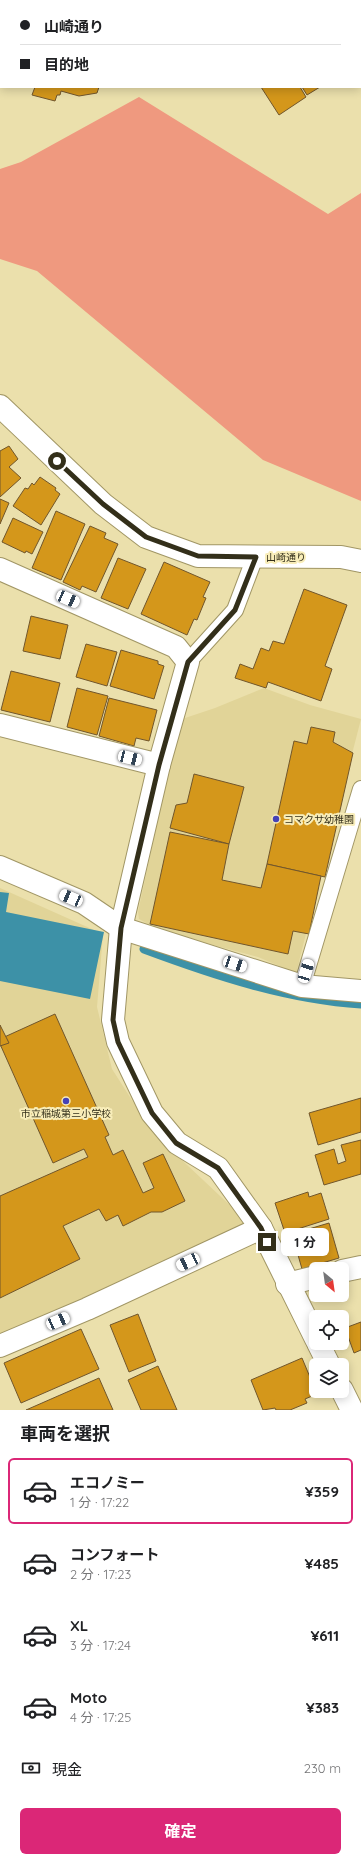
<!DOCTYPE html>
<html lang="ja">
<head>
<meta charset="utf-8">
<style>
  :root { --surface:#fff; --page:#f6f6f6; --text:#202124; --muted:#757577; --line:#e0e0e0; --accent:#db2777 }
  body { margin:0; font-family:Quicksand,"Noto Sans JP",sans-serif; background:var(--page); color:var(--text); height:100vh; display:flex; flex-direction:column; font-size:15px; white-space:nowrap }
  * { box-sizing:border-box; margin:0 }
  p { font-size:13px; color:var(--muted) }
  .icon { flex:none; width:22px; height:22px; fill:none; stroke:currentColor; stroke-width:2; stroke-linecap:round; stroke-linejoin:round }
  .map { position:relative; height:1410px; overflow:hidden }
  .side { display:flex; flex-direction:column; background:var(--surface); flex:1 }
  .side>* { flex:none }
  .top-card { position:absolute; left:0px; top:0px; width:361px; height:88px; box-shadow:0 2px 10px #0003; display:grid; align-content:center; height:88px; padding:0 20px; background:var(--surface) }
  .needle { width:26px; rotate:151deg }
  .buttons { position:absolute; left:309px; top:1262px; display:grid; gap:8px }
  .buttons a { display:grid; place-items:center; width:40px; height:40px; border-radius:6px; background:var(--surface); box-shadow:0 2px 10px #0003; font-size:20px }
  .end { position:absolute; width:18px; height:18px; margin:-9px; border:5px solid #332f1a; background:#fff; box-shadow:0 0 0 2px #fff }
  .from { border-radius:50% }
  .bubble { position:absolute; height:28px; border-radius:6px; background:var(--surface); box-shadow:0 2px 10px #0003; font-size:13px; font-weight:700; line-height:28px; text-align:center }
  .car { position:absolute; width:12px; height:24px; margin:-12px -6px; border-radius:5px; box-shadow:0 0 3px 1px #0007; background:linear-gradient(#fff 24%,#345 0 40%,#fff 0 76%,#345 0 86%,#fff 0) }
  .top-card b { display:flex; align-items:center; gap:14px; height:38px; font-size:15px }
  .top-card b+b { border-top:1px solid var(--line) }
  .top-card i { width:10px; height:10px; background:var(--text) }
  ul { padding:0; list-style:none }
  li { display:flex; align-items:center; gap:12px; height:66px; margin:0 8px 6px; padding:0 12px; border:2px solid transparent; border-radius:6px }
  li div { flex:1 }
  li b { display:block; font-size:15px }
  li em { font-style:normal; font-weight:700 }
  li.on { border-color:var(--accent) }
  li>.icon { width:36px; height:36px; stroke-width:1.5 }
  h2 { padding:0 20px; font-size:18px; line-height:48px }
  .pay { display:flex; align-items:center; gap:10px; height:44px; padding:0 20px; font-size:15px }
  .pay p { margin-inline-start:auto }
  .action { display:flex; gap:8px; margin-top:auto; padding:8px 20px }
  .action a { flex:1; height:46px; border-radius:6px; background:var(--accent); color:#fff; font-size:16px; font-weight:700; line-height:46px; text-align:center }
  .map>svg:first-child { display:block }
  .built { fill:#e1d498 }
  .green { fill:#ef997f }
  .water { fill:#3d91a7 }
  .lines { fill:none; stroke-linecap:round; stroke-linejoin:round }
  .stream { stroke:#3d91a7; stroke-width:9 }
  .building { fill:#d4971b; stroke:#71562c }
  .lane-casing { stroke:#a19665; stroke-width:18 }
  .street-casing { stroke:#a19665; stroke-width:24 }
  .secondary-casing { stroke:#a19665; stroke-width:24 }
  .lane { stroke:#fff; stroke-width:16 }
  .street { stroke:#fff; stroke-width:22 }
  .secondary { stroke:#fff; stroke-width:22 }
  .route { stroke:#332f1a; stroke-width:5 }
  .poi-dot { fill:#4542b7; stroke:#f8edb9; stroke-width:1.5 }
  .labels { text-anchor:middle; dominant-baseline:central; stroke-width:4; stroke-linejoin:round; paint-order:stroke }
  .street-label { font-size:10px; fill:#332f1a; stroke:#f8edb9 }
  .poi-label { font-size:10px; fill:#332f1a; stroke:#f8edb9; text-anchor:start }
</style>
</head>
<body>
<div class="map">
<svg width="361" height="1410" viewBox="0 0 361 1410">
  <rect width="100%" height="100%" fill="#ebe0ac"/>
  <g class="built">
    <polygon points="264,688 310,705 361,719 296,973 258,957 161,931 139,919 138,912 179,720 215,708"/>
    <polygon points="0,888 103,934 97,1007 112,1069 153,1133 252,1226 0,1335"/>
  </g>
  <polygon class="green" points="139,97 328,214 361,193 361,501 263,460 37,271 0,259 0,169 21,162"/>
  <polygon class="water" points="0,892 9,893 6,912 104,932 90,999 0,981"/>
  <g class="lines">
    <path class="stream" d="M144,949C214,975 286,999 361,1004"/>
  </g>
  <g class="building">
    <polygon points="0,0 14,0 1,1 0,49"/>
    <polygon points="59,0 144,0 59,1"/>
    <polygon points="35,87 99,87 97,93 79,96 61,91 60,95 57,95 55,101 32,95"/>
    <polygon points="261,87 300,87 306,97 279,115"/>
    <polygon points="302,87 320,87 307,95"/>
    <polygon points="9,446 18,459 9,467 21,478 0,497 0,451"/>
    <polygon points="40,477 56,488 55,490 60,494 41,525 13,506 25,488 28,489 32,483 34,485"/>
    <polygon points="0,499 9,503 0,524"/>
    <polygon points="56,511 85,524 61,580 32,568"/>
    <polygon points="13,518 43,532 32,554 26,551 25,553 2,542"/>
    <polygon points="90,526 106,533 104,538 118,544 96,592 82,586 80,590 63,582"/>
    <polygon points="118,558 146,569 128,609 101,598"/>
    <polygon points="164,562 210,582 203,597 206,598 197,620 194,619 187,635 141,614"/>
    <polygon points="304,589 347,605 325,666 332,669 321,701 268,682 266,688 235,678 240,664 253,669 261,648 269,651 273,641 284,644"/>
    <polygon points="31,616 68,625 60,659 23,651"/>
    <polygon points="86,644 117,652 107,686 76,677"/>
    <polygon points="121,650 158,661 158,664 164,666 154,699 110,686"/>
    <polygon points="11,671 60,683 50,722 1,710"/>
    <polygon points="77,688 108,696 97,735 67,727"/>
    <polygon points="109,698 157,710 149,741 136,738 134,746 99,736"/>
    <polygon points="311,727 335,732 333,742 353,753 325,877 267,864 294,741 307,744"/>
    <polygon points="194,774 244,787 229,844 170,828 176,805 187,803"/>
    <polygon points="170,832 229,844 222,880 261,888 267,864 321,876 309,934 293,931 288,954 150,924"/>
    <polygon points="55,1014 109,1135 105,1137 113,1155 123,1150 143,1193 154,1188 143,1163 163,1154 185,1201 162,1212 151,1212 123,1226 118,1215 106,1221 99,1209 63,1226 80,1259 0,1298 0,1196 88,1157 84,1149 53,1163 0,1044 0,1039"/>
    <polygon points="0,1025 9,1043 0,1046"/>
    <polygon points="361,1098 361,1132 318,1145 309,1113"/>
    <polygon points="361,1140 361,1174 324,1185 315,1155 334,1149 338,1164 346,1161 341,1145"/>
    <polygon points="308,1192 309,1197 321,1193 329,1219 285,1233 275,1203"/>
    <polygon points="329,1223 339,1258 302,1269 292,1234"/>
    <polygon points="138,1314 156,1361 129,1372 110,1325"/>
    <polygon points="361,1322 361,1350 354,1353 345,1328"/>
    <polygon points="81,1329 99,1369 21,1403 4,1363"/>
    <polygon points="302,1358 317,1394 305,1399 307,1403 290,1410 276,1410 275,1408 263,1410 251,1380"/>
    <polygon points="158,1366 177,1410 141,1410 128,1380"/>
    <polygon points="99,1378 113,1410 26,1410"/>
  </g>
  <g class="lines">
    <defs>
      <g id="lane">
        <polyline points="188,662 235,610 255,557"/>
        <polyline points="302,986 361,789"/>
      </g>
      <g id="street">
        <polyline points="284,0 284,1"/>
        <polyline points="0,569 176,647 188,662 159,765 121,928 113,1020 118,1042 152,1113 177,1143 218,1168 261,1228 316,1339"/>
        <polyline points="0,725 159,765"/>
        <polyline points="0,867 84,903 121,928 302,986 361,991"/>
        <polyline points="342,1271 361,1267"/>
        <polyline points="287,1284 316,1277"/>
        <polyline points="318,1343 329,1365"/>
        <polyline points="0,1346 87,1309 261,1228"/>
        <polyline points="342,1390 352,1410"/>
      </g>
      <polyline id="secondary" points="0,406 103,504 146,537 198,556 341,557 361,561"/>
    </defs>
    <use href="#lane" class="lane-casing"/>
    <use href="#street" class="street-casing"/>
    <use href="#secondary" class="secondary-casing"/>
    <use href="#lane" class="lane"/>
    <use href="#street" class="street"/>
    <use href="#secondary" class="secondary"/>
  </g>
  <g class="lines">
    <polyline class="route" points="57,461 103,504 146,537 198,556 256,557 235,610 188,662 159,765 121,928 113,1020 118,1042 152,1113 176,1143 218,1168 261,1228 267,1242"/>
  </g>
  <g class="poi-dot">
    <circle cx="276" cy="819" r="4"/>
    <circle cx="66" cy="1101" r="4"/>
  </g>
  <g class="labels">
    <g class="street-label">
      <text x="286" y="557">山崎通り</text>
    </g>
    <g class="poi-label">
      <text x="284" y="819">コマクサ幼稚園</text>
      <text x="66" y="1113" text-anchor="middle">市立稲城第三小学校</text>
    </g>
  </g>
</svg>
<div class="buttons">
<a><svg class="needle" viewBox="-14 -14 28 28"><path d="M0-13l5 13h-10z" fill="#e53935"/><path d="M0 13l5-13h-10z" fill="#757577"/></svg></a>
<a><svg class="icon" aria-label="locate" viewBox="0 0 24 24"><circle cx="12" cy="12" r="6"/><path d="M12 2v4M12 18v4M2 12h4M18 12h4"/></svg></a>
<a><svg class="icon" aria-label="layers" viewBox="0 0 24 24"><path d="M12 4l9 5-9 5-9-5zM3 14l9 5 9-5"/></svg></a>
</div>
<i class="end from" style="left:57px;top:461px"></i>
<i class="end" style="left:267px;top:1242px"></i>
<div class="bubble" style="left:281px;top:1228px;width:48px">1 分</div>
<i class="car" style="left:68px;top:599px;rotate:114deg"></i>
<i class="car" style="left:130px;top:758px;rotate:104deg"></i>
<i class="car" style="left:71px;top:898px;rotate:293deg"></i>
<i class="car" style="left:235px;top:964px;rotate:108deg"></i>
<i class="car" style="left:306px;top:971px;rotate:17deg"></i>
<i class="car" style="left:188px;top:1262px;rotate:245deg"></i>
<i class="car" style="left:58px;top:1321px;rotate:66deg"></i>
<div class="top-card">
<b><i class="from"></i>山崎通り</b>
<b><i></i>目的地</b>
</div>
</div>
<section class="side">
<h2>車両を選択</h2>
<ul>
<li class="on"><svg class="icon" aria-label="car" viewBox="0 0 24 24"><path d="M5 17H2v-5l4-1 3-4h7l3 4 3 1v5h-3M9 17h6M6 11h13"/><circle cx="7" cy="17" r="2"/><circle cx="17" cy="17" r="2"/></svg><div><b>エコノミー</b><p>1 分 · 17:22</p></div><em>¥359</em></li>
<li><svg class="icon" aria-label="car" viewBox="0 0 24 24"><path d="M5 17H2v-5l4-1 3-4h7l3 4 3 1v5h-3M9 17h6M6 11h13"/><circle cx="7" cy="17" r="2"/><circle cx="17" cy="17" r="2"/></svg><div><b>コンフォート</b><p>2 分 · 17:23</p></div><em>¥485</em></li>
<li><svg class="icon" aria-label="car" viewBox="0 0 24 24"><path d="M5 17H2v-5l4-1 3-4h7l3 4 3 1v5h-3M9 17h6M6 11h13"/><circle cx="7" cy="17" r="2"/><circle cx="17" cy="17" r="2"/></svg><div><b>XL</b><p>3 分 · 17:24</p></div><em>¥611</em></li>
<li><svg class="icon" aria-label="car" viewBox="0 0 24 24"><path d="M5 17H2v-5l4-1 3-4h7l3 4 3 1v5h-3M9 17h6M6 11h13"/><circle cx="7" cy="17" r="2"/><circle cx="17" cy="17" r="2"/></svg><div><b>Moto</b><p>4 分 · 17:25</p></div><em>¥383</em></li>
</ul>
<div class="pay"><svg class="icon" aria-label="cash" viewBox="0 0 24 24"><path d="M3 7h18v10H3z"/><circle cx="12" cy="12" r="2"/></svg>現金<p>230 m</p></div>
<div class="action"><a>確定</a></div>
</section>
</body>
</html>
